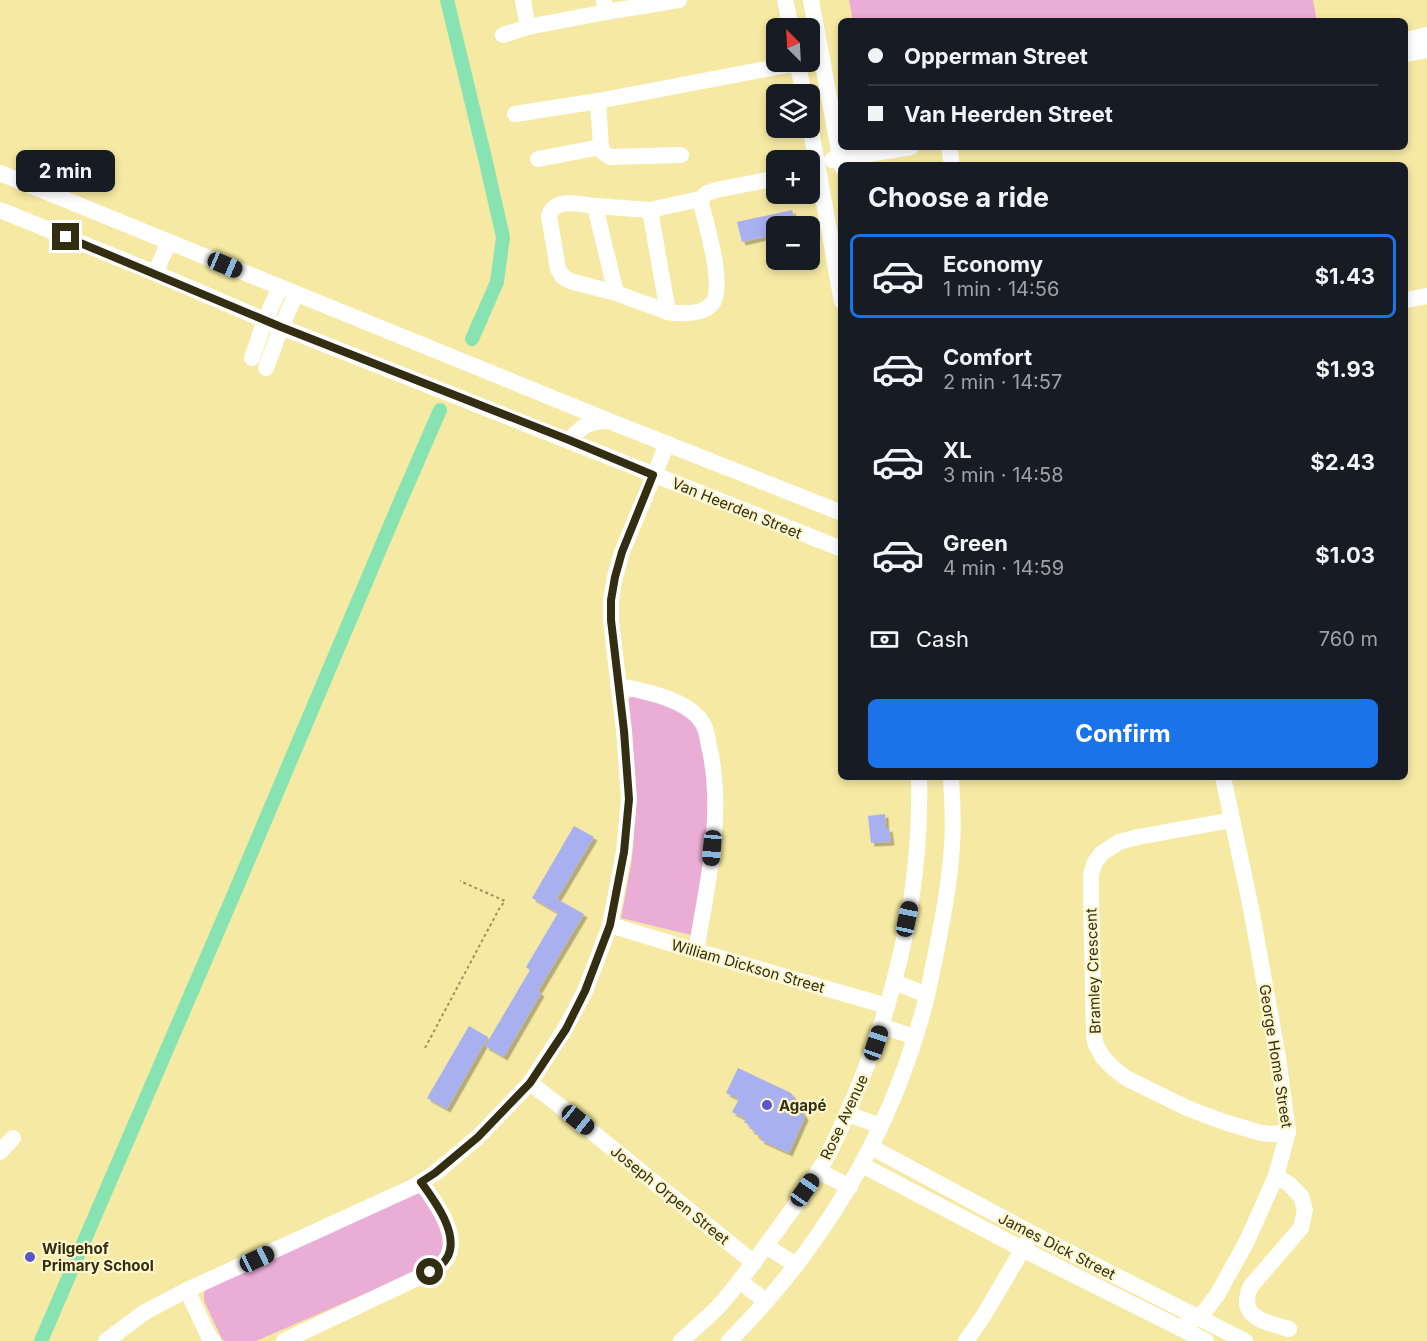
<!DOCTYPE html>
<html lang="en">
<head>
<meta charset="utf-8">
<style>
  :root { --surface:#171b24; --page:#242831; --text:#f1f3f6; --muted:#9ea1a6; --line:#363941; --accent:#1a73e8 }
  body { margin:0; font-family:Inter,sans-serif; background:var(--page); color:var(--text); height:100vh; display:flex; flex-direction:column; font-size:22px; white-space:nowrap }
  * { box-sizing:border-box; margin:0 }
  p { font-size:20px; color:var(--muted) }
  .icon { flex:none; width:33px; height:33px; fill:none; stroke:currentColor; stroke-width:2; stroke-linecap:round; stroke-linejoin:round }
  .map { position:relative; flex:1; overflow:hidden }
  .sheet { position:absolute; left:838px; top:162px; width:570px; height:618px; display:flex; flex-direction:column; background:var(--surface); border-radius:9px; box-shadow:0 3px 9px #0003 }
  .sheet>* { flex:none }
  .guide { position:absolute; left:838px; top:18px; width:570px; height:132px; border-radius:9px; box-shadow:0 3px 9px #0003; display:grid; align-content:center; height:132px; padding:0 30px; background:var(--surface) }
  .needle { width:39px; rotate:336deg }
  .tools { position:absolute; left:766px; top:18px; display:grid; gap:12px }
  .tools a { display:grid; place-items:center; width:54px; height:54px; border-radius:9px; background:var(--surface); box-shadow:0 3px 9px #0003; font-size:30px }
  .end { position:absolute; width:27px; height:27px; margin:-14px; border:8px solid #332e11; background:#fff; box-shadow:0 0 0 3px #fff }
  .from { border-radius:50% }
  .bubble { position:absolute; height:42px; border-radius:9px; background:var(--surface); box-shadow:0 3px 9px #0003; font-size:20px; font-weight:700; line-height:42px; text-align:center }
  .car { position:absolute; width:18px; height:36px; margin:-18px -9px; border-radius:8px; box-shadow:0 0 4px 2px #0007; background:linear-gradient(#222 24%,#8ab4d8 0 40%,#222 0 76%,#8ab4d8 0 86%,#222 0) }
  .guide b { display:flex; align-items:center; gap:21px; height:57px; font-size:22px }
  .guide b+b { border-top:2px solid var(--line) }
  .guide i { width:15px; height:15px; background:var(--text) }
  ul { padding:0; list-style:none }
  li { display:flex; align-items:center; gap:18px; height:84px; margin:0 12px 9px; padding:0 18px; border:3px solid transparent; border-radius:9px }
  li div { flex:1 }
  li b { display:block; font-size:22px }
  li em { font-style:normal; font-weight:700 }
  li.on { border-color:var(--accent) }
  li>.icon { width:54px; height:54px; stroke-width:1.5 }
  h2 { padding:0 30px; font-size:27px; line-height:72px }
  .pay { display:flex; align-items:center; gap:15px; height:66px; padding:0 30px; font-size:22px }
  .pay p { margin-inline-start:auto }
  .cta { display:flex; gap:12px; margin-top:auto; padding:12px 30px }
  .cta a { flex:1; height:69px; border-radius:9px; background:var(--accent); color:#fff; font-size:24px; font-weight:700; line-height:69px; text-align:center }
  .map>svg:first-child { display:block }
  .green { fill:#eaaed6 }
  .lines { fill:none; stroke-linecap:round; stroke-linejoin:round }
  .canal { stroke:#87e4b2; stroke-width:14 }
  .building { fill:#a9b0ef; filter:url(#shadow) }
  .path { stroke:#9b925f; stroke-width:2; stroke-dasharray:3 3; stroke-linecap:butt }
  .minor { stroke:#fff; stroke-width:16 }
  .route { stroke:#332e11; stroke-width:8 }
  .poi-dot { fill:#5855cd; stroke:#fdf6cd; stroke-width:2 }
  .labels { text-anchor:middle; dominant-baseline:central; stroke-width:4.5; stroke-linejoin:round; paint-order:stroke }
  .street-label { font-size:15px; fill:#332e11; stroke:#fdf6cd }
  .poi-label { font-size:15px; font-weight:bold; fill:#332e11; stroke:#fdf6cd; text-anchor:start }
</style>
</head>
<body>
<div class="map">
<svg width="1427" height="1341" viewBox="0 0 1427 1341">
  <defs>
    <filter id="shadow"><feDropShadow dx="3.5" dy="3.5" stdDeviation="0" flood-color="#0004"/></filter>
  </defs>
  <rect width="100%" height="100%" fill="#f6e9a3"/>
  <g class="green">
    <polygon points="849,0 1313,0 1317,21 853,21"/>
    <polygon points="644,695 696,718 710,774 706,855 691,935 621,918 632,859 636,807 626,702 632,696"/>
    <polygon points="413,1192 422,1194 446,1226 445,1250 436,1263 256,1341 225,1341 222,1339 204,1301 204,1292 213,1285"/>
  </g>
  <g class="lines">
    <g class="canal">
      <polyline points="447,0 485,158 503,237 497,282 472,339"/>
      <polyline points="41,1341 234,894 397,509 440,410"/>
    </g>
  </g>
  <g class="building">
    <polygon points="792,210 796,226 777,226 777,234 742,242 737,222"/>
    <polygon points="885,814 886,829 889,828 891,842 871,843 868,816"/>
    <polygon points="574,826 594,837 557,899 584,914 538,991 541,993 504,1057 485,1046 530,970 526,967 558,913 532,898"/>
    <polygon points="469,1026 488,1037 447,1109 427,1098"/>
    <polygon points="738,1068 791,1093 805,1117 789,1153 760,1140 762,1137 754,1134 756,1132 749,1128 751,1126 744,1122 746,1119 732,1112 739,1099 726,1093"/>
  </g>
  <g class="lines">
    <polyline class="path" points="425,1048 499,909 505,901 460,881"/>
    <g class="minor">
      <polyline points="523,0 528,27 606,12"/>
      <polyline points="604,0 606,12 679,0"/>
      <polyline points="785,0 791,28"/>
      <polyline points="811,0 842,167"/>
      <polyline points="503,35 528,27"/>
      <polyline points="1406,40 1427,35"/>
      <polyline points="1406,54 1427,50"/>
      <polyline points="797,62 804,94"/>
      <polyline points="598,101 601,147 603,152 610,157 681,155"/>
      <polyline points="515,114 598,101 798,63"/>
      <polyline points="810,125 842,302"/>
      <polyline points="949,147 952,165"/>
      <polyline points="538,159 601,147"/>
      <polyline points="832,160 911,147"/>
      <polyline points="0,173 609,421 842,513"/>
      <path d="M700,199C705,221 726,286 712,304C703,315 680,314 668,312L650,210L700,199L707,193L716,190L777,178"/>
      <path d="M595,206C580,204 554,197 549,216L558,269L563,277L570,281L616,293"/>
      <polyline points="0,210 155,273 281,327 842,549"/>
      <polyline points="650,210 595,206 616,293 668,312"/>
      <polyline points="155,273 169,242"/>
      <polyline points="1406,300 1427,296"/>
      <polyline points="252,358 265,320 280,288"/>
      <polyline points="266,368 281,327 296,294"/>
      <path d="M569,440C582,426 589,421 609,421"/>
      <path d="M618,686C642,690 681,698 698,717C706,725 707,736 709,746C725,813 707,885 696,951"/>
      <polyline points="1232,820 1138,837 1119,842 1102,853 1095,862 1091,874 1091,893 1094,1036 1096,1045 1102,1056 1112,1067 1126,1078 1187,1108 1224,1122 1261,1133 1272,1134 1288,1132"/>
      <polyline points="610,925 696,951 887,1006"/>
      <polyline points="894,982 927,995"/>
      <polyline points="881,1026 915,1037"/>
      <polyline points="530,1083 560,1106 754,1263"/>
      <polyline points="847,1114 881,1126"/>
      <polyline points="871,1147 1033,1234 1245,1341"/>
      <polyline points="0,1152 13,1138"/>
      <polyline points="862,1165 1022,1249 1206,1341"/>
      <polyline points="818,1171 850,1187"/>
      <path d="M1276,1176L1289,1184L1301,1196L1305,1210L1301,1228L1251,1286C1236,1318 1266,1322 1289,1329"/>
      <polyline points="766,1246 796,1265"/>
      <polyline points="739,1281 766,1301"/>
      <polyline points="187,1290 209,1337 213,1341"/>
      <polyline points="1180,1328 1199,1317 1208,1307 1217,1295 1246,1243 1276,1176 1288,1132 1278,1058 1251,908 1223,777"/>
      <polyline points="106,1341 145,1312 187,1290 413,1187 435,1173 478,1137 530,1083 565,1029 585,991 610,925 624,852 629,799 624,731 611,620 611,600 615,577 622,552 667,444"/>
      <path d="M284,1341L430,1272C437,1268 444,1264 448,1256C459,1233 434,1200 421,1182"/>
      <path d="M681,1341C693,1330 706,1319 718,1307C739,1284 757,1257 776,1232C790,1212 805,1193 818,1172C833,1148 844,1121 855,1095C897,995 922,886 919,777"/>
      <path d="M729,1341C821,1250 889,1136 923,1011C928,994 931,976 935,958C942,921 950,883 952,845C954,823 952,800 951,777"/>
      <polyline points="966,1341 984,1315 1027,1242"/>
    </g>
  </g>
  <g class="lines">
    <path class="route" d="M66,237L281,327L569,440L653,475L622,552L615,577L611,600V620L624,731L629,799L624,852L610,925L585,991L566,1029L530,1083L478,1137L435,1173L421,1182C434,1200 459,1233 448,1256C444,1264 437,1268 430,1272"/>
  </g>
  <g class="poi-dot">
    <circle cx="767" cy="1105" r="6"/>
    <circle cx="30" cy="1257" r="6"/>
  </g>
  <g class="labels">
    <g class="street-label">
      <text transform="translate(737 508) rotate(22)">Van Heerden Street</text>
      <text transform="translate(748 966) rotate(16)">William Dickson Street</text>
      <text transform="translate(1093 971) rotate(-92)">Bramley Crescent</text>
      <text transform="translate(1276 1056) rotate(81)">George Home Street</text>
      <text transform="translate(844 1117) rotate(-65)">Rose Avenue</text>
      <text transform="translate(670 1195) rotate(39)">Joseph Orpen Street</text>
      <text transform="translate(1057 1246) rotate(27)">James Dick Street</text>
    </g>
    <g class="poi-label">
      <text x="779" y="1105">Agapé</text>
      <text x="42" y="1248">Wilgehof<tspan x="42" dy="17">Primary School</tspan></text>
    </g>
  </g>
</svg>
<div class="tools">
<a><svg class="needle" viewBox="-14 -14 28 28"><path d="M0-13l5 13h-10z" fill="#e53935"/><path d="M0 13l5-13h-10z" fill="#9ea1a6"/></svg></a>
<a><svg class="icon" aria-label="layers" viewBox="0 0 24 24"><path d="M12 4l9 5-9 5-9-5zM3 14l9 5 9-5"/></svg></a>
<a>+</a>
<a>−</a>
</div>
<i class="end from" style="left:430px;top:1272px"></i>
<i class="end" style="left:66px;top:237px"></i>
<div class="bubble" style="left:16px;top:150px;width:99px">2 min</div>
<i class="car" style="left:225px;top:265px;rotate:113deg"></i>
<i class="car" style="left:712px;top:848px;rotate:185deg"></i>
<i class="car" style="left:907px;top:919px;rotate:12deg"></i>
<i class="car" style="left:876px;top:1043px;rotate:19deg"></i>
<i class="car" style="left:578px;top:1120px;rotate:129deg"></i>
<i class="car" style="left:805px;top:1190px;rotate:35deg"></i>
<i class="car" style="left:257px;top:1259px;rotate:65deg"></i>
<div class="guide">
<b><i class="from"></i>Opperman Street</b>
<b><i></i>Van Heerden Street</b>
</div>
<section class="sheet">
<h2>Choose a ride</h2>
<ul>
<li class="on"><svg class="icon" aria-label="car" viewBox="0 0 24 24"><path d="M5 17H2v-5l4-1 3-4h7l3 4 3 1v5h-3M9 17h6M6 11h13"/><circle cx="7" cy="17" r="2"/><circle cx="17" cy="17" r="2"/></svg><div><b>Economy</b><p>1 min · 14:56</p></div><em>$1.43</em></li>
<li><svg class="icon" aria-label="car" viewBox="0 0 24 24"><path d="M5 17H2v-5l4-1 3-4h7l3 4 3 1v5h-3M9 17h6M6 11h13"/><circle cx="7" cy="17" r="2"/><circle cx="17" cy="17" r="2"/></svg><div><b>Comfort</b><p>2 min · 14:57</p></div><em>$1.93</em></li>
<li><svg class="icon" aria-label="car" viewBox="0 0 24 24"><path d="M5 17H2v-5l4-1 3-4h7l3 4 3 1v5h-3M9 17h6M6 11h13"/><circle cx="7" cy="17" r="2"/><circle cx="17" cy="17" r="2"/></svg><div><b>XL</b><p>3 min · 14:58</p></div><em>$2.43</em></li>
<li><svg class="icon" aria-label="car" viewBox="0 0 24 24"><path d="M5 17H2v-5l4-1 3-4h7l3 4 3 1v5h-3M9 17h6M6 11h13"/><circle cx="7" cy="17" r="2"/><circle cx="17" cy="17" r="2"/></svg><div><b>Green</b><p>4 min · 14:59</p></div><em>$1.03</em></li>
</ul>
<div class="pay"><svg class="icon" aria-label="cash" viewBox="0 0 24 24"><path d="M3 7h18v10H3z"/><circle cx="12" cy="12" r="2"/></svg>Cash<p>760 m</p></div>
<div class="cta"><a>Confirm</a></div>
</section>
</div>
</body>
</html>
